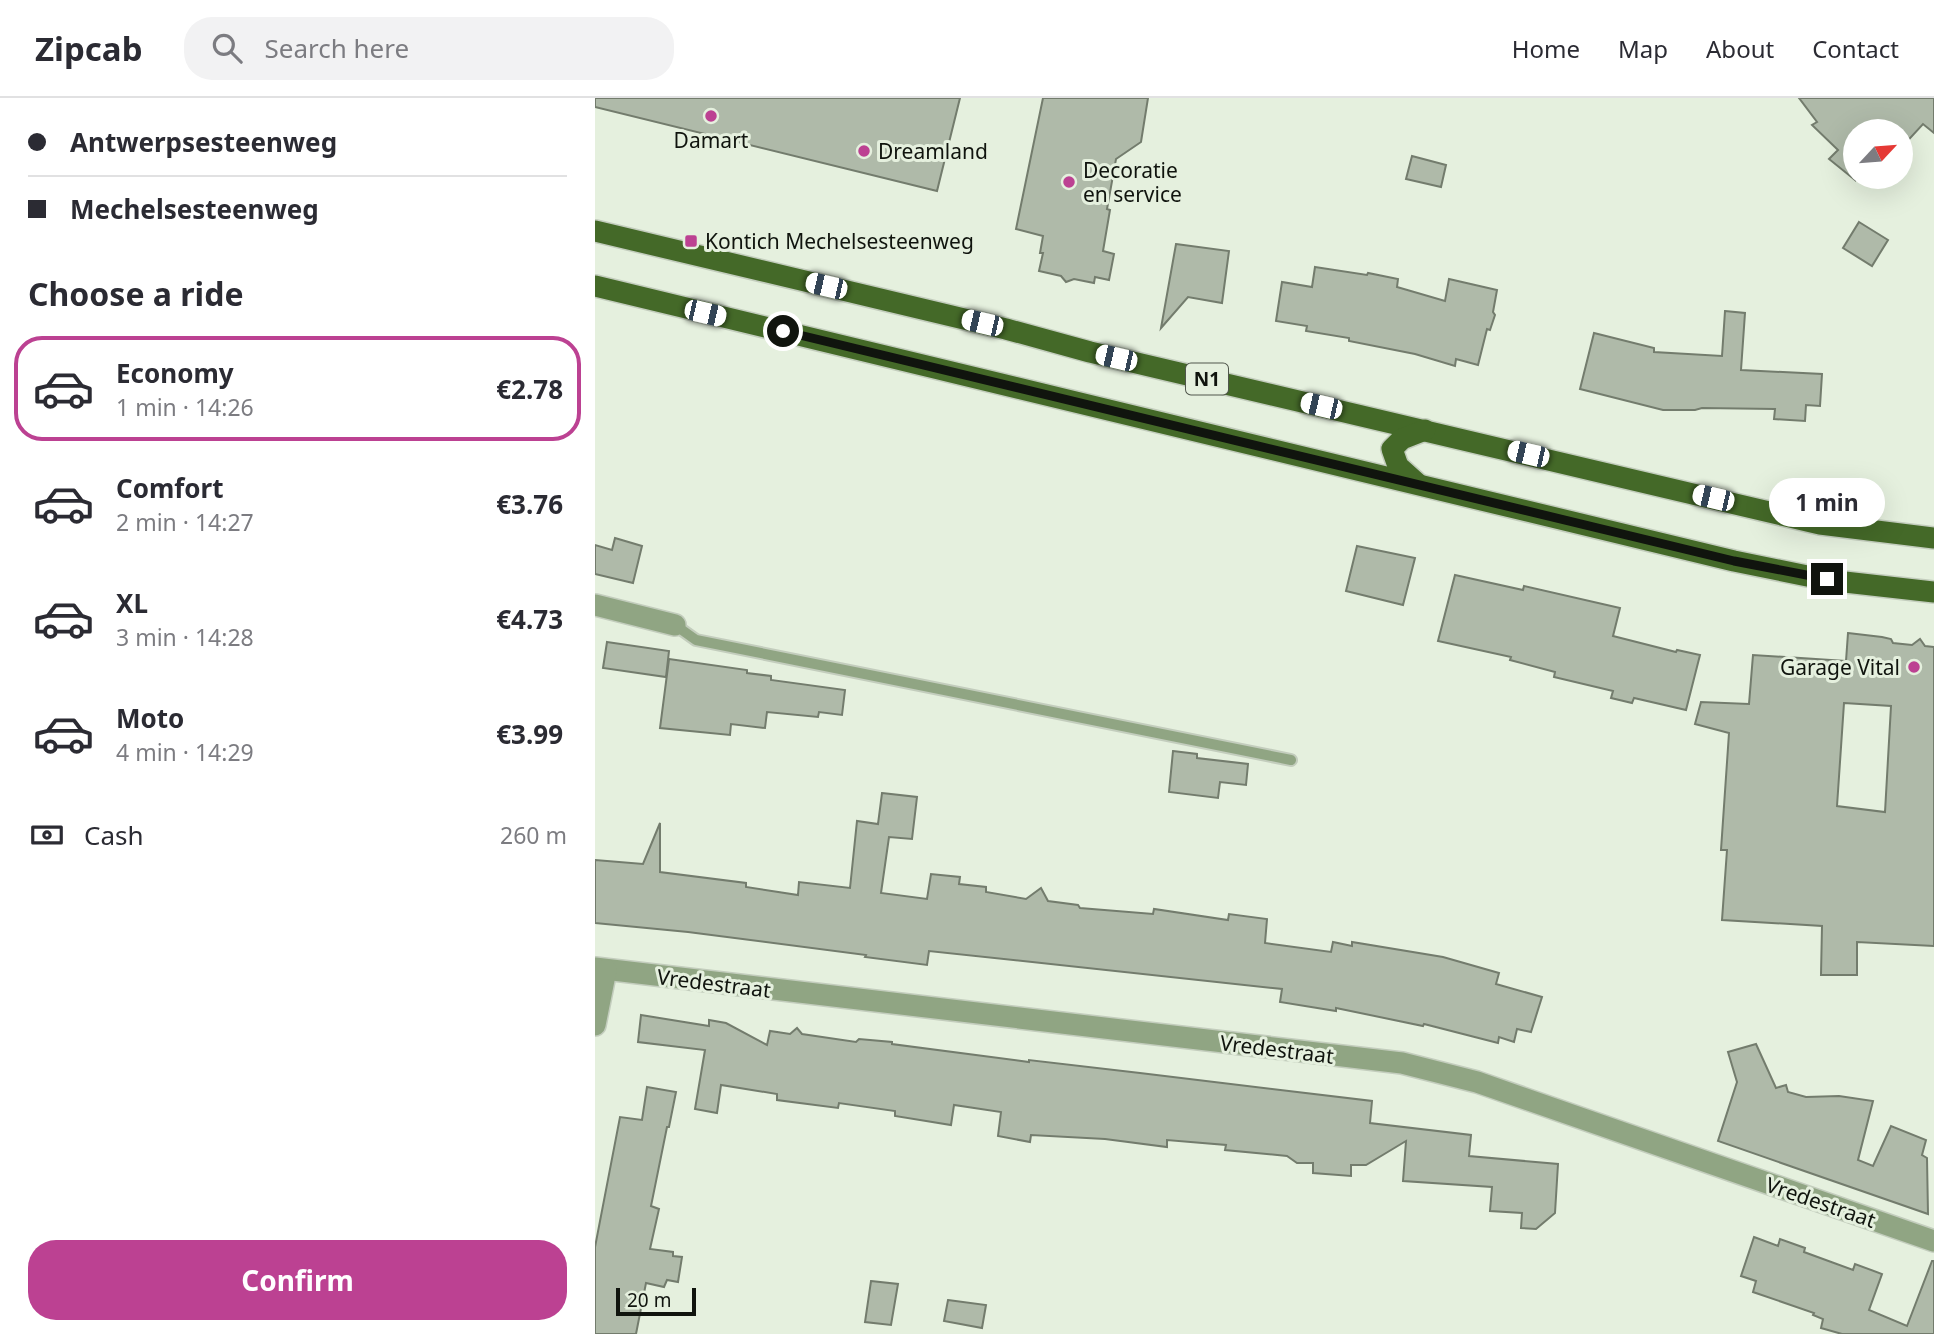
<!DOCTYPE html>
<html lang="en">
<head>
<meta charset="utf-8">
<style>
  :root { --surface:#fff; --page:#f2f2f3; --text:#2b2b33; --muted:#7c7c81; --line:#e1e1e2; --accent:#bc4192 }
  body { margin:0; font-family:"Noto Sans",sans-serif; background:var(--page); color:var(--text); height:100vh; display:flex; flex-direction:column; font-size:26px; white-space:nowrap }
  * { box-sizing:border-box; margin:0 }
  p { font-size:23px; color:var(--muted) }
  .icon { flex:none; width:38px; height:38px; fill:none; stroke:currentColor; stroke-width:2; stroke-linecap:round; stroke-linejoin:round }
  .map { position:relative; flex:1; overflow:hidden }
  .sheet { display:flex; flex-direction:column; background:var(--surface); width:595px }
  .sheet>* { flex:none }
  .hud { display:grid; align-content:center; height:154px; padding:0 28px; background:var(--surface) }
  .needle { width:46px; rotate:64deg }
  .buttons { position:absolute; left:1248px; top:21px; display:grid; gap:14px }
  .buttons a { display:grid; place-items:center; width:70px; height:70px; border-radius:50%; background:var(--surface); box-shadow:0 7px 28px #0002; font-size:35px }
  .scale { position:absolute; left:21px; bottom:18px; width:80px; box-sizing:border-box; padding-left:7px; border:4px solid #10140e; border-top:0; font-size:19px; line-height:24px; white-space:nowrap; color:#10140e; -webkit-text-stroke:5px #e5f0de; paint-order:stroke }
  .end { position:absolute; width:32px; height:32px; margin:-16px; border:9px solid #10140e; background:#fff; box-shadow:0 0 0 4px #fff }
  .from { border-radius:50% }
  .bubble { position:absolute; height:49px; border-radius:24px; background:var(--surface); box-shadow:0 7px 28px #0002; font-size:23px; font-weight:700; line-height:49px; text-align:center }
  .car { position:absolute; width:21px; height:42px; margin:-21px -10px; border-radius:9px; box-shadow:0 0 5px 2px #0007; background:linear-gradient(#fff 24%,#345 0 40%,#fff 0 76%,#345 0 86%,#fff 0) }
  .hud b { display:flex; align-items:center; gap:24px; height:66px; font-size:26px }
  .hud b+b { border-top:2px solid var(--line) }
  .hud i { width:18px; height:18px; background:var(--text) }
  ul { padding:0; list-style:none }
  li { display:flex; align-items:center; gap:21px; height:105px; margin:0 14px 10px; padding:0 14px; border:4px solid transparent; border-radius:28px }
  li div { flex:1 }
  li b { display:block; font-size:26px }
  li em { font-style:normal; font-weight:700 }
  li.current { border-color:var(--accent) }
  li>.icon { width:63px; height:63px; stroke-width:1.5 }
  h2 { padding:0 28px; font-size:32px; line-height:84px }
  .pay { display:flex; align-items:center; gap:18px; height:77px; padding:0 28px; font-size:26px }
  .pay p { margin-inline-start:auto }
  .action { display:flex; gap:14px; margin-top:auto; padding:14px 28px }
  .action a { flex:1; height:80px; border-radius:28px; background:var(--accent); color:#fff; font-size:28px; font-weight:700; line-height:80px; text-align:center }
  header { display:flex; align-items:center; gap:42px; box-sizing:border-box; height:98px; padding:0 35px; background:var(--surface); border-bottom:2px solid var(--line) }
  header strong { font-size:33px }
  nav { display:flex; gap:38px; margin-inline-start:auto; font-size:24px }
  .search { width:490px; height:63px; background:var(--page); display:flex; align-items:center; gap:18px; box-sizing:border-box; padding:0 24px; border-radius:28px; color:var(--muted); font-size:26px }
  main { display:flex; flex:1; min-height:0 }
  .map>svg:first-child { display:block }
  .building { fill:#afbaa9; stroke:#737c6d; stroke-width:2; fill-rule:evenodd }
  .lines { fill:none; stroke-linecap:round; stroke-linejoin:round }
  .lane-casing { stroke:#c3cdbd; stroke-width:14 }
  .street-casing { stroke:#c3cdbd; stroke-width:24 }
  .primary-casing { stroke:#c3cdbd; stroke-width:24 }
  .lane { stroke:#90a583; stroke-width:10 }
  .street { stroke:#90a583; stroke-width:21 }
  .primary { stroke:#446928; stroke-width:21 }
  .route { stroke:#10140e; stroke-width:9 }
  .poi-dot { fill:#bc4192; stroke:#e5f0de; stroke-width:2.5 }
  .labels { text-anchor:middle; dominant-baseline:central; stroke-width:6; stroke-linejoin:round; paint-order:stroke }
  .shield { fill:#e5f0de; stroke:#50564c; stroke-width:2 }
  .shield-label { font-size:19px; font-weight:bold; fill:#10140e }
  .poi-label { font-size:21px; fill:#10140e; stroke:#e5f0de; text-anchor:start }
  .street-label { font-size:21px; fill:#10140e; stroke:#e5f0de }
</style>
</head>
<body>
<header>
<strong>Zipcab</strong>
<div class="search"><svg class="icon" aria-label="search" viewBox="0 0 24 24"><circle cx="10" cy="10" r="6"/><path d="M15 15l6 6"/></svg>Search here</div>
<nav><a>Home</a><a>Map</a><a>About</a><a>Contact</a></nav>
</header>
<main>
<section class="sheet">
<div class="hud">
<b><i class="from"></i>Antwerpsesteenweg</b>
<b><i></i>Mechelsesteenweg</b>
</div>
<h2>Choose a ride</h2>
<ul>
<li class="current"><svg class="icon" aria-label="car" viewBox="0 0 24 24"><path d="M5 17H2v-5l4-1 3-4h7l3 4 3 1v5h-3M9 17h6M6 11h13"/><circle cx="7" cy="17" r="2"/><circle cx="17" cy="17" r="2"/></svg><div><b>Economy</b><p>1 min · 14:26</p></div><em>€2.78</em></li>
<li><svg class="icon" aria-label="car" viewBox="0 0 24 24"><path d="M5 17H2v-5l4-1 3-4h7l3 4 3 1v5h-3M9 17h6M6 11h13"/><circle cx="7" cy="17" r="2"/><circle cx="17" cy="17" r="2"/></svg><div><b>Comfort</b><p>2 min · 14:27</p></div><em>€3.76</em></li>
<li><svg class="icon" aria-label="car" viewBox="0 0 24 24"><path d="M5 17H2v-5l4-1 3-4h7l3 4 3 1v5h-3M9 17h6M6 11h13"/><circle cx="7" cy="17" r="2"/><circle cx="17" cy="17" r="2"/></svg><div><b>XL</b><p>3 min · 14:28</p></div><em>€4.73</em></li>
<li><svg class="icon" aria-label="car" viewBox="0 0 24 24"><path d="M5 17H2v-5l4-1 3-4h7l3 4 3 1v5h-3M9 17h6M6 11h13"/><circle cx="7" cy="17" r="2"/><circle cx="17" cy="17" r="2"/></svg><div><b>Moto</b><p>4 min · 14:29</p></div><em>€3.99</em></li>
</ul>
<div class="pay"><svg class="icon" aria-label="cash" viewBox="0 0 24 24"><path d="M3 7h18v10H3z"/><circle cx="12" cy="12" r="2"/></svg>Cash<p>260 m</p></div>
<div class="action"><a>Confirm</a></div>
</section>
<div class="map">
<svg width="1339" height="1236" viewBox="0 0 1339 1236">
  <rect width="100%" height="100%" fill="#e5f0de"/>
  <g class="building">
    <polygon points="0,0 365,0 342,93 0,9"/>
    <polygon points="448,0 553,0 546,44 521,61 512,111 515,112 508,153 519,156 514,182 500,179 499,185 479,181 471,184 466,178 444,173 448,155 445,155 448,138 421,131"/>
    <polygon points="1204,0 1339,0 1339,35 1328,26 1306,50 1306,33 1260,33 1260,82 1234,61 1243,52 1217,27 1222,24"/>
    <polygon points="817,58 851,67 846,89 811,81"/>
    <polygon points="1264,124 1293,142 1277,168 1248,150"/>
    <polygon points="581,146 634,153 627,205 593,199 566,230"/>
    <polygon points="720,169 772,177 773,175 803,181 802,189 850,203 854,181 902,192 898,214 900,217 895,232 892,231 883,267 861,261 860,268 820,256 754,243 754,240 711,233 712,228 681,223 687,184 717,189"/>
    <polygon points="1130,213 1150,215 1146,272 1227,276 1225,308 1211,307 1210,323 1179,321 1180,311 1107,310 1100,312 1068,312 985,291 999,235 1059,250 1059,254 1127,258"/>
    <polygon points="20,440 47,448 38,485 0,476 0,447 17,452"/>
    <polygon points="762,448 820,460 808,507 751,493"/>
    <polygon points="860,477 928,492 929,488 1025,510 1018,538 1081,554 1082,552 1105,557 1091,612 1039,600 1037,605 1016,600 1018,593 959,579 960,574 915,562 916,559 843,543"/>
    <path d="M1253,535L1287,539L1296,541L1298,545L1317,547L1325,541L1330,548L1339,549V848L1262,844V877H1226L1227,828L1127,822L1132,752H1126L1134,635L1100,626L1106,604L1154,606L1158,557L1251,563ZM1249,605L1296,608L1290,714L1242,708Z"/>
    <polygon points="12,544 74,553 71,579 8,570"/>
    <polygon points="74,561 152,572 152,575 176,578 176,582 250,592 247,617 224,614 223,619 172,614 170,630 136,626 135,637 65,630"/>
    <polygon points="578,653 602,656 602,660 653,666 651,687 625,684 623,700 574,694"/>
    <polygon points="287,695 322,699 317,741 294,739 286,795 332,801 336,776 365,779 364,786 391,789 391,794 431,801 446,790 453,803 483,807 485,810 558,816 559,811 633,822 634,816 672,821 670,845 736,854 738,844 757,848 757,844 848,859 904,875 901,886 947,899 936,934 922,931 919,944 904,939 903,945 829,926 828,928 741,910 741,913 685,904 687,891 334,853 332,867 270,859 271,857 93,834 0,825 0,762 48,766 65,725 65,774 151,785 151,789 203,797 204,784 255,790 262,723 283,726"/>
    <polygon points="46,917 114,928 114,922 131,925 172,947 175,933 195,936 202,930 207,936 261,944 264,941 297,944 297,946 434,964 434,962 545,975 777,1003 775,1025 876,1037 874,1058 963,1066 960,1115 941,1131 926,1130 927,1115 895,1113 897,1089 808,1083 811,1043 771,1067 756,1067 756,1078 718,1075 718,1065 702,1065 692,1058 630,1052 631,1047 572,1042 572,1049 510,1041 436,1037 435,1044 403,1038 406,1014 359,1007 356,1027 300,1018 300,1013 244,1005 243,1010 182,1002 182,996 126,987 122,1015 100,1011 110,952 43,944"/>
    <polygon points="1161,946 1181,990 1191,987 1193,994 1211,999 1244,998 1278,1003 1263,1062 1278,1068 1296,1028 1331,1042 1327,1057 1332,1060 1333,1116 1123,1043 1142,984 1133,954"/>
    <polygon points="52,989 81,994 74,1029 72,1029 56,1108 64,1111 55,1151 78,1154 78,1158 87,1159 83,1184 72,1182 69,1189 51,1185 41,1236 0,1236 0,1149 25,1019 47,1022"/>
    <polygon points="1159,1139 1183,1148 1185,1141 1210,1150 1209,1154 1258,1172 1260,1166 1287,1176 1274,1212 1312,1228 1337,1163 1339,1163 1339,1236 1247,1236 1226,1230 1228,1221 1218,1217 1219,1215 1158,1194 1161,1183 1146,1178"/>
    <polygon points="276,1183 303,1186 296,1227 270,1224"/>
    <polygon points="353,1202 391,1207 387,1230 349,1223"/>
  </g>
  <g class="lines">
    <defs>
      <polyline id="lane" points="80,527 101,542 696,662"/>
      <g id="street">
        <polyline points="0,507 80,527"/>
        <polyline points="0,870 807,965 882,984 1339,1143"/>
        <polyline points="0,927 11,872"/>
      </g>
      <g id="primary">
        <polyline points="0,133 411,231 495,254 1225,426 1339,440"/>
        <polyline points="0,188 1139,463 1232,482 1339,494"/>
        <polyline points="822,385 803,368 797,351 807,341 830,332"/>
      </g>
    </defs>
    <use href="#lane" class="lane-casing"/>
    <use href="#street" class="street-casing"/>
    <use href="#primary" class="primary-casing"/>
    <use href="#lane" class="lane"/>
    <use href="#street" class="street"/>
    <use href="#primary" class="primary"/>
  </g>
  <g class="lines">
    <polyline class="route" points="188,233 1139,463 1232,481"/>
  </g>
  <g class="poi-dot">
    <circle cx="116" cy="18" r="7"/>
    <circle cx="269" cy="53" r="7"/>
    <circle cx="474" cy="84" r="7"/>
    <rect x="89" y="136" width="14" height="14" rx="3.5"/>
    <circle cx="1319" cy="569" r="7"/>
  </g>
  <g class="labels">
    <rect class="shield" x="591" y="265.5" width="42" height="31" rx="5"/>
    <g class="shield-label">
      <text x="612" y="281">N1</text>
    </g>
    <g class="poi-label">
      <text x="116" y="42" text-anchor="middle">Damart</text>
      <text x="283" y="53">Dreamland</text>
      <text x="488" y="72">Decoratie<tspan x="488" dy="24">en service</tspan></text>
      <text x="110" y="143">Kontich Mechelsesteenweg</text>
      <text x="1305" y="569" text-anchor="end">Garage Vital</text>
    </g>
    <g class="street-label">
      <text transform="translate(119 885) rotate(7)">Vredestraat</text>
      <text transform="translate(682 951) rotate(7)">Vredestraat</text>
      <text transform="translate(1226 1104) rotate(19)">Vredestraat</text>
    </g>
  </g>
</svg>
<div class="buttons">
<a><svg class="needle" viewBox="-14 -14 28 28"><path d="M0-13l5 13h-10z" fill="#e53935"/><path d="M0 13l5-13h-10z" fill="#7c7c81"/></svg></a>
</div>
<div class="scale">20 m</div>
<i class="end from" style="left:188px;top:233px"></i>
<i class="end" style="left:1232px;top:481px"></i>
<div class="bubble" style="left:1174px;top:380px;width:116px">1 min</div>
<i class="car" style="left:231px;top:188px;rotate:283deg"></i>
<i class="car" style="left:110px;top:215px;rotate:103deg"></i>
<i class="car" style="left:387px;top:225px;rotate:283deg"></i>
<i class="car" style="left:521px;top:260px;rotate:283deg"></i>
<i class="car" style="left:726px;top:308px;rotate:283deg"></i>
<i class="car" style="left:933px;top:356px;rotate:283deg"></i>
<i class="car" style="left:1118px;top:400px;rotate:283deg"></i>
</div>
</main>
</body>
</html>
